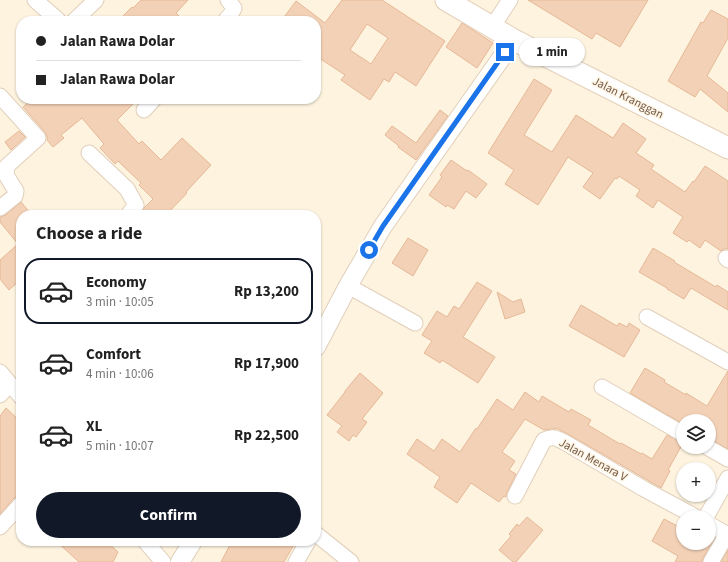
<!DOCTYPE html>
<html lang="en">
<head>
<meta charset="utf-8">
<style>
  :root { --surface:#fff; --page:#f6f6f6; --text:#222; --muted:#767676; --line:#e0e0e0; --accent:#111827 }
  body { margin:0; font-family:"Source Sans 3",sans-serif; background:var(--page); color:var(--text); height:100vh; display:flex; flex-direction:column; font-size:15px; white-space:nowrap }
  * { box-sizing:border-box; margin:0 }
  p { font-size:13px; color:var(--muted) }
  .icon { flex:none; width:22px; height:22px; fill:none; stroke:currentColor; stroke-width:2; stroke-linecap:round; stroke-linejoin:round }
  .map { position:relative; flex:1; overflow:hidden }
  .details { position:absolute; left:16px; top:210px; width:305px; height:336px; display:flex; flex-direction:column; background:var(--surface); border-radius:16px; box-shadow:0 1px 3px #0004 }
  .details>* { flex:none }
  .hud { position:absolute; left:16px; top:16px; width:305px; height:88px; border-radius:16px; box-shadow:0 1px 3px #0004; display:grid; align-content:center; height:88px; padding:0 20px; background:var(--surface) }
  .controls { position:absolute; left:676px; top:414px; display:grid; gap:8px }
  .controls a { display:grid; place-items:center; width:40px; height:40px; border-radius:50%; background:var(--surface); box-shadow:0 1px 3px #0004; font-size:20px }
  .end { position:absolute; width:18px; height:18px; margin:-9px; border:5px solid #1a73e8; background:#fff; box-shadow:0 0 0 2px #fff }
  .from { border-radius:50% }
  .bubble { position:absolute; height:28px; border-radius:14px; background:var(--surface); box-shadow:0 1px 3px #0004; font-size:13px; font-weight:700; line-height:28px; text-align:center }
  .hud b { display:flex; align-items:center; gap:14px; height:38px; font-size:15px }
  .hud b+b { border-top:1px solid var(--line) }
  .hud i { width:10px; height:10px; background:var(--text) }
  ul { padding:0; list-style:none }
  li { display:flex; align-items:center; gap:12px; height:66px; margin:0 8px 6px; padding:0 12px; border:2px solid transparent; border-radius:16px }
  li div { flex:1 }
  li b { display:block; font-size:15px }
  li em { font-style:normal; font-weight:700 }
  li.on { border-color:var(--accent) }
  li>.icon { width:36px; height:36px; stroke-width:1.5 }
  h2 { padding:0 20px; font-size:18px; line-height:48px }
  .button { display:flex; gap:8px; margin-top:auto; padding:8px 20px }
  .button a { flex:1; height:46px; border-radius:24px; background:var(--accent); color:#fff; font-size:16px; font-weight:700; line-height:46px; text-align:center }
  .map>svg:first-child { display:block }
  .building { fill:#f3d1b6; stroke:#e6b896; fill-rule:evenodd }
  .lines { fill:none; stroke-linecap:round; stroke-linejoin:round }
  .minor-casing { stroke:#e1cfbb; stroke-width:17 }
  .tertiary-casing { stroke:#e1cfbb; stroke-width:20 }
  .secondary-casing { stroke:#e6d0b9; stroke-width:23 }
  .minor { stroke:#fff; stroke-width:15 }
  .tertiary { stroke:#fff; stroke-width:18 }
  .secondary { stroke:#fff; stroke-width:21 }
  .route { stroke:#1a73e8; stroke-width:5 }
  .labels { text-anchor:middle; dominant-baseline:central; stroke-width:3; stroke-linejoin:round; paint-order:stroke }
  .street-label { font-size:12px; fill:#735947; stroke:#fff6e6 }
</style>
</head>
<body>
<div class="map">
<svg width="728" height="562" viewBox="0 0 728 562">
  <rect width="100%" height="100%" fill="#fdf3df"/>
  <g class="building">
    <polygon points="141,0 188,0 176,13 184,21 118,21 132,7 133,8"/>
    <path d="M342,0H382L445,41L416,86L395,72L389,82L384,79L370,100L341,80L345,75L316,56V49L321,42L316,38V21H293L285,16L296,1L325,23ZM367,24L388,38L371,64L350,50Z"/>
    <polygon points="528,0 648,0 620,47 596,33 592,39"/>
    <polygon points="711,10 728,19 728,38 707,76 728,93 728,112 700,89 695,97 668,81 701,22 703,23"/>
    <polygon points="462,23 493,43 477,68 446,47"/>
    <polygon points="534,79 552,90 524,135 552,152 576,115 613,138 623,123 646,139 636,153 654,165 651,169 685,192 693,181 694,182 705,166 728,181 728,249 724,249 721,251 705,240 700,248 689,240 687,242 673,233 683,217 658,200 653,208 636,196 640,190 619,176 617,179 615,178 600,199 583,187 593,173 568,157 538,205 505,184 514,170 488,153"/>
    <polygon points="33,99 138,99 117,120 139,144 142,141 161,160 182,138 211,165 186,192 187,193 166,215 140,215 144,208 153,199 139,185 141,183 118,161 115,164 100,148 104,144 82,118 61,135 64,138 53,147 47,140 47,136 45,132 23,107"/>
    <polygon points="440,110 448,116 416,160 398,147 399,146 385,135 392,126 416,143"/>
    <polygon points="19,131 25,137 11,150 5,142"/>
    <polygon points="451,160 467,171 468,170 487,184 476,198 466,191 454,209 447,205 446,207 429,195 442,177 440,175"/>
    <polygon points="21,202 32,215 21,215 21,279 9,290 0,279 0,260 18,244 0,222 0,217 6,215"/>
    <polygon points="408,238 428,250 413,276 392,263"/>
    <polygon points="653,248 675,261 674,262 716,287 717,285 728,292 728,310 691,288 684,299 667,289 667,288 639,272"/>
    <polygon points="477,282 492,291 463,337 495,357 478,383 442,360 440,363 424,353 432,341 422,335 437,311 447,317 454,306 459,309"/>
    <polygon points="497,292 513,302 521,299 525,312 505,319"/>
    <polygon points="581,305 617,326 619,323 627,327 629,323 640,330 624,357 569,326"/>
    <polygon points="645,368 665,380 664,382 686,395 686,393 707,406 728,371 728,449 709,438 709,421 683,421 683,424 630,393"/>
    <polygon points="360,373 383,393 362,419 367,422 356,437 353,435 349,441 337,432 342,426 327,415 345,392 345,391"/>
    <polygon points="525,392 539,402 542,396 569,412 571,409 591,420 588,425 620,444 621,443 641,454 642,453 652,459 667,435 683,443 668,470 670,471 661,488 568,434 556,428 556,429 551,429 544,430 525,419 502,452 515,461 509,470 516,474 507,492 506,497 504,496 499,502 471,483 457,503 434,487 440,477 407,454 417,439 434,451 442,439 460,452 476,428 477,429 497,399 513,410"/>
    <polygon points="6,408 21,422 21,494 14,498 0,514 0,416"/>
    <polygon points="527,517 543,530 516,562 513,562 499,550 511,536 509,534 517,524 519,526"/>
    <polygon points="664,519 683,529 683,543 709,543 709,538 713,540 703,558 702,562 675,562 678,556 652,541"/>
    <polygon points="56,541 106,541 118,552 113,562 79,562"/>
    <polygon points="232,541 296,541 284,562 221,562"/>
    <polygon points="728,550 728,562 721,562"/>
  </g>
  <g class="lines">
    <defs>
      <g id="minor">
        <polyline points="35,0 59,21"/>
        <polyline points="74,21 96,0"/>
        <polyline points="225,21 231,14 234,8 228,0"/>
        <polyline points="492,27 510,0"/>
        <polyline points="0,96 38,138 7,166 6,175 16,191 15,196 0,208"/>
        <polyline points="144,110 154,99"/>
        <polyline points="89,153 127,189 136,205 128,215"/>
        <polyline points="726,258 728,260"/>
        <polyline points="348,286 415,323"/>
        <polyline points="647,317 728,362"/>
        <polyline points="0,372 21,397"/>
        <polyline points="602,387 683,434"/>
        <polyline points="0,395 10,384"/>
        <polyline points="707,447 728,459"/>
        <path d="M515,496L544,440C553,436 556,438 564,442L644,489L696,517"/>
        <polyline points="706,517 728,478"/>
        <polyline points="709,524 728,535"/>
        <polyline points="0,527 21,504"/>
        <polyline points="316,534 351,562"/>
        <polyline points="145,541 163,562"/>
        <polyline points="296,562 308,541"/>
        <polyline points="711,562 727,534"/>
      </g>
      <g id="tertiary">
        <polyline points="316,347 348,286 383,226 514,40"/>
        <polyline points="180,562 193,541"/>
      </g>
      <polyline id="secondary" points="446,0 514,40 728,148"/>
    </defs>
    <use href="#minor" class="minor-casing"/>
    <use href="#tertiary" class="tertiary-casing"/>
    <use href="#secondary" class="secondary-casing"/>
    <use href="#minor" class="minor"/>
    <use href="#tertiary" class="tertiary"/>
    <use href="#secondary" class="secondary"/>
  </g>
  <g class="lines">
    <polyline class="route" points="369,250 383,226 505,52"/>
  </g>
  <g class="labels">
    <g class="street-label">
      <text transform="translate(628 98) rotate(27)">Jalan Kranggan</text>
      <text transform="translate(593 460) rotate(29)">Jalan Menara V</text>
    </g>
  </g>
</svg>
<div class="controls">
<a><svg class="icon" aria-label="layers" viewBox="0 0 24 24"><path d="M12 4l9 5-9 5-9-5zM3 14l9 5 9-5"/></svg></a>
<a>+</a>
<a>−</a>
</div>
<i class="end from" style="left:369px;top:250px"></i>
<i class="end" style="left:505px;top:52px"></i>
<div class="bubble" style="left:519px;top:38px;width:66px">1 min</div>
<div class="hud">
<b><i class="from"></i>Jalan Rawa Dolar</b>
<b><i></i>Jalan Rawa Dolar</b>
</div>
<section class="details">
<h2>Choose a ride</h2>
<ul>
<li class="on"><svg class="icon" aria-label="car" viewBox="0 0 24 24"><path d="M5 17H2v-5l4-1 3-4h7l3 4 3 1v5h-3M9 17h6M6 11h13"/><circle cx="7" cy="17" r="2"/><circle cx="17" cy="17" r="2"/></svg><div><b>Economy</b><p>3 min · 10:05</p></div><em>Rp 13,200</em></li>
<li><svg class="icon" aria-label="car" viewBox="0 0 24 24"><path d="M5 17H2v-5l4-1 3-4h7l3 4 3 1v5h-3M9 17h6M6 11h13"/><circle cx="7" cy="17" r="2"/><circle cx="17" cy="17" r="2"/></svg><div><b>Comfort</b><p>4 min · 10:06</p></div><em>Rp 17,900</em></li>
<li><svg class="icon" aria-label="car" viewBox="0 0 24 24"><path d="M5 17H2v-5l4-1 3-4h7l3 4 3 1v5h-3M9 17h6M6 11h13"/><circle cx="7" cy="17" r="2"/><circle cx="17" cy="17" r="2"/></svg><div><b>XL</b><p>5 min · 10:07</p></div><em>Rp 22,500</em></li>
</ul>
<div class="button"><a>Confirm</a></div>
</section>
</div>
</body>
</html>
